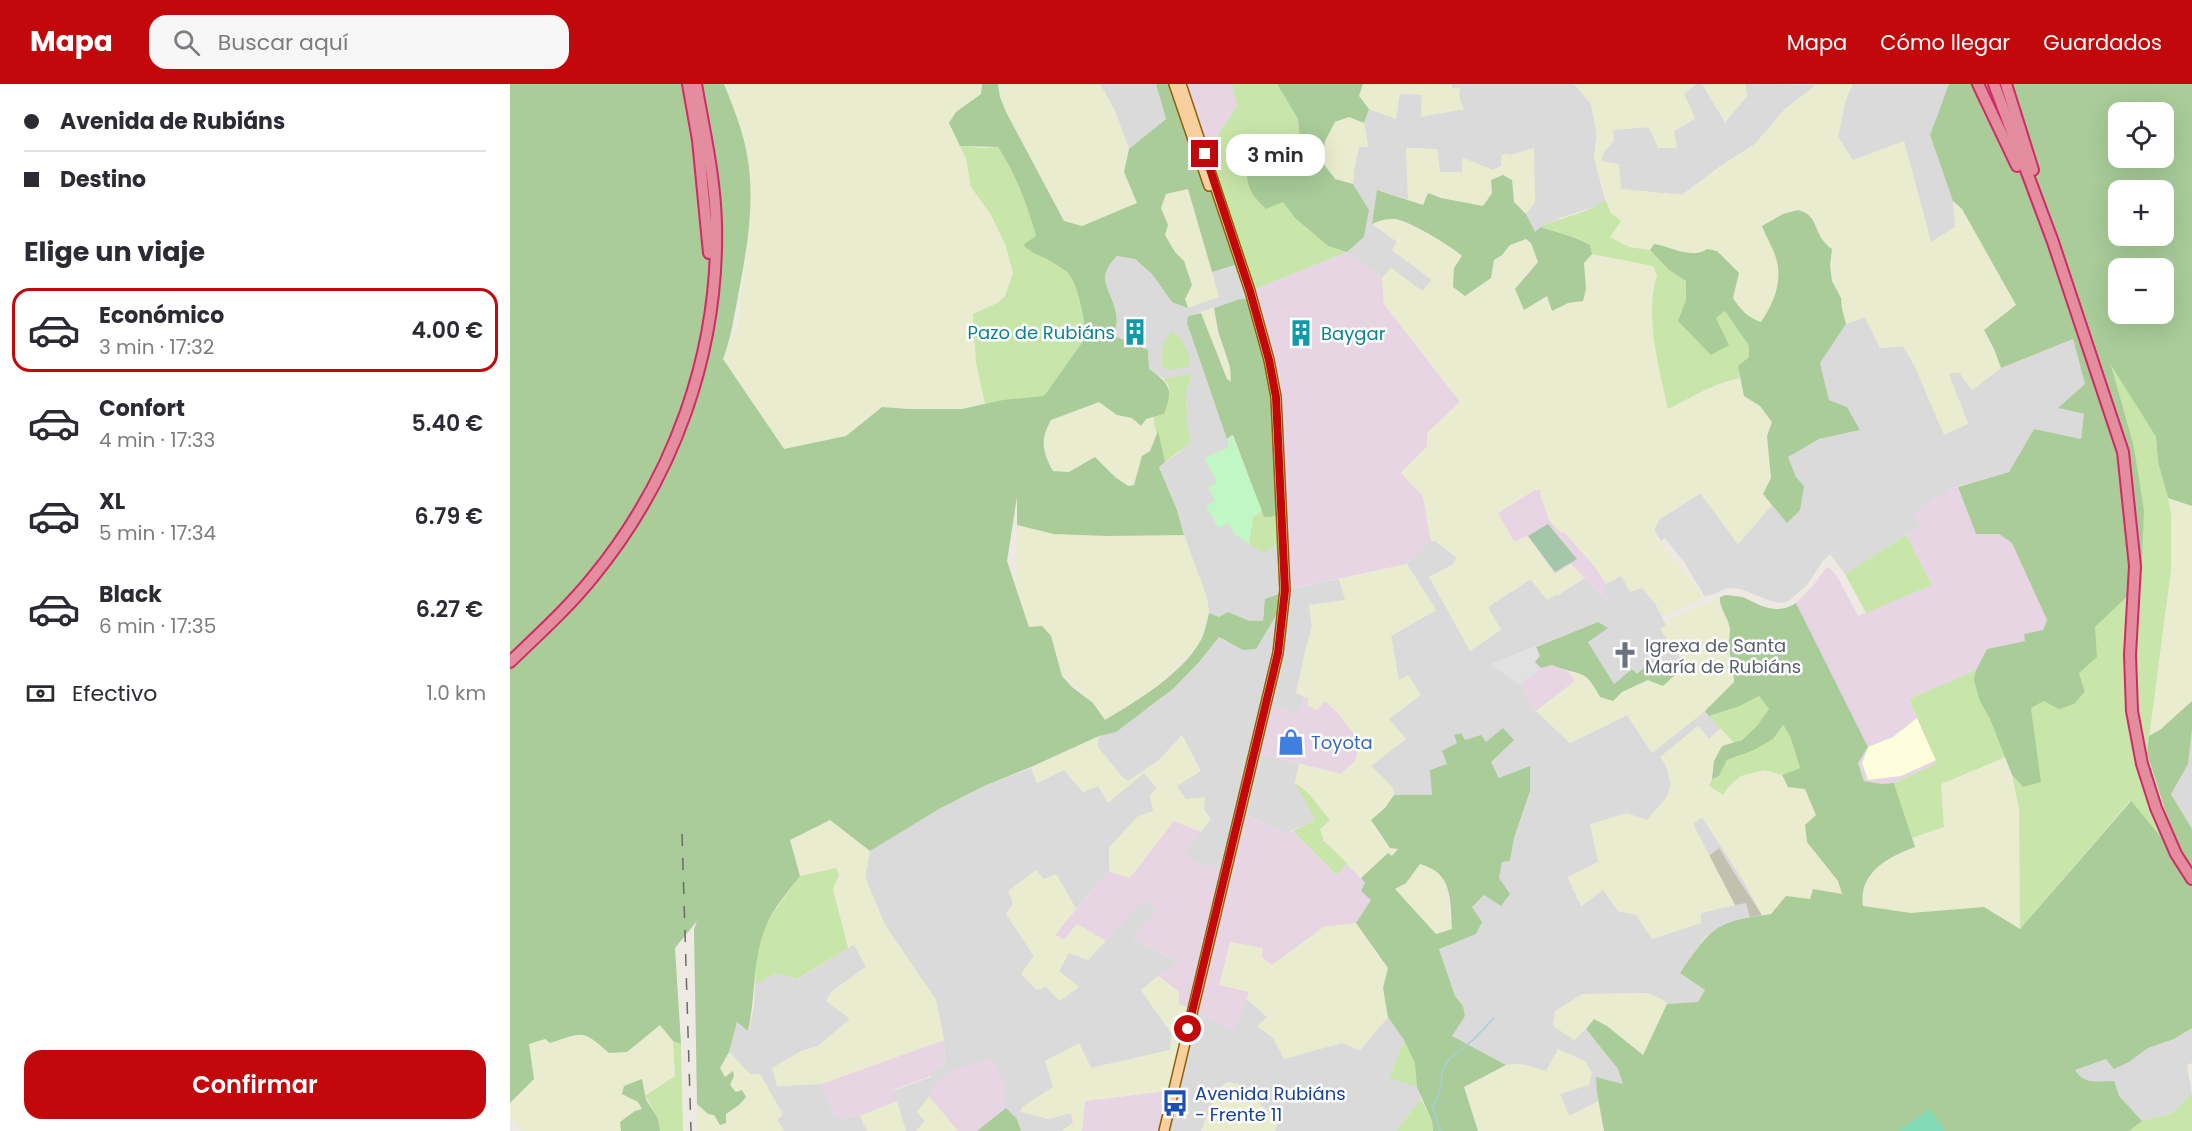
<!DOCTYPE html>
<html lang="es">
<head>
<meta charset="utf-8">
<style>
  :root { --surface:#fff; --page:#f7f7f7; --text:#2b2b33; --muted:#7c7c81; --line:#e1e1e2; --accent:#c2080b }
  body { margin:0; font-family:Poppins,sans-serif; background:var(--page); color:var(--text); height:100vh; display:flex; flex-direction:column; font-size:22px; white-space:nowrap }
  * { box-sizing:border-box; margin:0 }
  p { font-size:20px; color:var(--muted) }
  .icon { flex:none; width:33px; height:33px; fill:none; stroke:currentColor; stroke-width:2; stroke-linecap:round; stroke-linejoin:round }
  .map { position:relative; flex:1; overflow:hidden }
  .panel { display:flex; flex-direction:column; background:var(--surface); width:510px }
  .panel>* { flex:none }
  .top-card { display:grid; align-content:center; height:132px; padding:0 24px; background:var(--surface) }
  .fabs { position:absolute; left:1598px; top:18px; display:grid; gap:12px }
  .fabs a { display:grid; place-items:center; width:66px; height:66px; border-radius:12px; background:var(--surface); box-shadow:0 6px 24px #0002; font-size:30px }
  .end { position:absolute; width:27px; height:27px; margin:-14px; border:8px solid #c2080b; background:#fff; box-shadow:0 0 0 3px #fff }
  .from { border-radius:50% }
  .bubble { position:absolute; height:42px; border-radius:18px; background:var(--surface); box-shadow:0 6px 24px #0002; font-size:20px; font-weight:600; line-height:42px; text-align:center }
  .top-card b { display:flex; align-items:center; gap:21px; height:57px; font-size:22px }
  .top-card b+b { border-top:2px solid var(--line) }
  .top-card i { width:15px; height:15px; background:var(--text) }
  ul { padding:0; list-style:none }
  li { display:flex; align-items:center; gap:18px; height:84px; margin:0 12px 9px; padding:0 12px; border:3px solid transparent; border-radius:18px }
  li div { flex:1 }
  li b { display:block; font-size:22px }
  li em { font-style:normal; font-weight:600 }
  li.selected { border-color:var(--accent) }
  li>.icon { width:54px; height:54px; stroke-width:1.5 }
  h2 { padding:0 24px; font-size:27px; line-height:72px }
  .pay { display:flex; align-items:center; gap:15px; height:66px; padding:0 24px; font-size:22px }
  .pay p { margin-inline-start:auto }
  .action { display:flex; gap:12px; margin-top:auto; padding:12px 24px }
  .action a { flex:1; height:69px; border-radius:18px; background:var(--accent); color:#fff; font-size:24px; font-weight:600; line-height:69px; text-align:center }
  header { display:flex; align-items:center; gap:36px; box-sizing:border-box; height:84px; padding:0 30px; background:var(--accent); color:#fff }
  header strong { font-size:28px }
  nav { display:flex; gap:33px; margin-inline-start:auto; font-size:21px }
  .search { width:420px; height:54px; background:var(--page); display:flex; align-items:center; gap:15px; box-sizing:border-box; padding:0 21px; border-radius:18px; color:var(--muted); font-size:22px }
  main { display:flex; flex:1; min-height:0 }
  .map>svg:first-child { display:block }
  .residential { fill:#dbdada }
  .industrial { fill:#e7d5e4 }
  .education { fill:#fefddc }
  .construction { fill:#c2c1af }
  .farmland { fill:#eaeccf }
  .grass { fill:#c9e6aa }
  .forest { fill:#a9cc99; fill-rule:evenodd }
  .cemetery { fill:#a5c6a9 }
  .park { fill:#c1f7c4 }
  .pitch { fill:#83dab7 }
  .parking { fill:#e1e1e1 }
  .lines { fill:none; stroke-linecap:round; stroke-linejoin:round }
  .stream { stroke:#a5cfda; stroke-width:1.5 }
  .primary-casing { stroke:#906006; stroke-width:12 }
  .highway-casing { stroke:#d12a66; stroke-width:14 }
  .primary { stroke:#f8cf9e; stroke-width:9 }
  .highway { stroke:#e38d9e; stroke-width:10 }
  .rail { stroke:#6b6b6b; stroke-width:1.5; stroke-dasharray:12 12; stroke-linecap:butt }
  .route { stroke:#c2080b; stroke-width:8 }
  .labels { text-anchor:middle; dominant-baseline:central; stroke-width:5; stroke-linejoin:round; paint-order:stroke }
  .culture-label { font-size:18px; fill:#0d838f; stroke:#fff; text-anchor:end }
  .worship-label { font-size:18px; fill:#5b616d; stroke:#fff; text-anchor:start }
  .shop-label { font-size:18px; fill:#366cbe; stroke:#fff; text-anchor:start }
  .transit-label { font-size:18px; fill:#164399; stroke:#fff; text-anchor:start }
</style>
</head>
<body>
<header>
<strong>Mapa</strong>
<div class="search"><svg class="icon" aria-label="search" viewBox="0 0 24 24"><circle cx="10" cy="10" r="6"/><path d="M15 15l6 6"/></svg>Buscar aquí</div>
<nav><a>Mapa</a><a>Cómo llegar</a><a>Guardados</a></nav>
</header>
<main>
<section class="panel">
<div class="top-card">
<b><i class="from"></i>Avenida de Rubiáns</b>
<b><i></i>Destino</b>
</div>
<h2>Elige un viaje</h2>
<ul>
<li class="selected"><svg class="icon" aria-label="car" viewBox="0 0 24 24"><path d="M5 17H2v-5l4-1 3-4h7l3 4 3 1v5h-3M9 17h6M6 11h13"/><circle cx="7" cy="17" r="2"/><circle cx="17" cy="17" r="2"/></svg><div><b>Económico</b><p>3 min · 17:32</p></div><em>4.00 €</em></li>
<li><svg class="icon" aria-label="car" viewBox="0 0 24 24"><path d="M5 17H2v-5l4-1 3-4h7l3 4 3 1v5h-3M9 17h6M6 11h13"/><circle cx="7" cy="17" r="2"/><circle cx="17" cy="17" r="2"/></svg><div><b>Confort</b><p>4 min · 17:33</p></div><em>5.40 €</em></li>
<li><svg class="icon" aria-label="car" viewBox="0 0 24 24"><path d="M5 17H2v-5l4-1 3-4h7l3 4 3 1v5h-3M9 17h6M6 11h13"/><circle cx="7" cy="17" r="2"/><circle cx="17" cy="17" r="2"/></svg><div><b>XL</b><p>5 min · 17:34</p></div><em>6.79 €</em></li>
<li><svg class="icon" aria-label="car" viewBox="0 0 24 24"><path d="M5 17H2v-5l4-1 3-4h7l3 4 3 1v5h-3M9 17h6M6 11h13"/><circle cx="7" cy="17" r="2"/><circle cx="17" cy="17" r="2"/></svg><div><b>Black</b><p>6 min · 17:35</p></div><em>6.27 €</em></li>
</ul>
<div class="pay"><svg class="icon" aria-label="cash" viewBox="0 0 24 24"><path d="M3 7h18v10H3z"/><circle cx="12" cy="12" r="2"/></svg>Efectivo<p>1.0 km</p></div>
<div class="action"><a>Confirmar</a></div>
</section>
<div class="map">
<svg width="1682" height="1047" viewBox="0 0 1682 1047">
  <rect width="100%" height="100%" fill="#eeeae3"/>
  <g class="residential">
    <polygon points="590,0 646,0 656,35 619,65 605,27"/>
    <polygon points="941,0 1064,0 1081,20 1087,47 1084,74 1095,115 1090,121 1050,134 1025,149 1016,130 1025,118 1023,64 1002,71 992,70 991,82 983,86 953,74 952,88 929,88 927,65 897,64 898,115 867,106 887,158 883,167 923,196 912,207 881,184 872,194 837,168 854,153 859,126 843,100 844,85 849,63 858,62 854,39 859,25 886,35 889,9 912,11 911,32 953,25 949,12 942,4"/>
    <polygon points="1186,0 1192,0 1215,38 1237,12 1235,0 1308,1 1275,25 1245,60 1212,81 1172,111 1110,105 1090,77 1095,66 1104,57 1102,46 1139,43 1164,47 1184,35 1173,10"/>
    <polygon points="1343,0 1439,0 1420,51 1443,117 1446,143 1421,158 1394,58 1343,77 1328,53 1335,18"/>
    <polygon points="608,172 625,175 642,190 662,218 708,212 702,188 731,179 738,215 730,215 678,232 677,239 720,363 707,399 705,417 697,422 718,439 725,450 755,469 764,459 769,473 774,494 769,510 753,528 753,537 740,537 718,528 709,533 699,529 697,514 680,469 667,426 649,382 670,368 677,333 676,309 682,291 654,295 639,285 638,266 604,253 607,231 595,201 595,185"/>
    <polygon points="1355,233 1370,264 1393,262 1404,281 1458,340 1438,289 1449,288 1462,306 1491,284 1563,255 1575,300 1549,325 1574,330 1571,355 1524,345 1499,388 1442,404 1435,411 1423,415 1410,442 1335,490 1320,470 1312,478 1298,500 1280,516 1272,519 1261,517 1230,505 1218,504 1195,513 1174,478 1155,454 1151,457 1144,446 1148,436 1191,409 1228,460 1262,421 1277,438 1294,402 1286,393 1278,373 1309,355 1350,346 1337,323 1319,316 1310,279 1336,240"/>
    <polygon points="925,456 947,474 942,481 919,493 922,498 978,523 1021,495 1048,511 1075,494 1100,519 1092,502 1111,492 1132,504 1145,519 1156,541 1151,545 1175,579 1167,589 1158,583 1148,591 1127,591 1122,585 1104,600 1078,558 1088,538 981,580 1014,603 1018,615 1026,627 1060,659 1117,631 1142,669 1195,627 1211,644 1199,655 1188,642 1151,673 1156,681 1161,700 1157,713 1137,736 1089,778 1058,794 1071,822 1093,805 1108,827 1126,831 1190,829 1224,821 1183,740 1192,733 1233,796 1252,831 1214,841 1195,853 1170,888 1195,906 1188,919 1157,920 1072,910 1064,956 1076,945 1108,985 1113,1000 1087,1009 1089,1017 1059,1032 1049,1009 1036,987 1011,980 996,981 941,952 955,931 953,922 945,912 929,865 961,823 974,811 1000,810 988,794 992,778 1000,777 1004,754 1020,707 1019,682 990,694 980,678 976,659 947,659 922,711 884,711 883,705 860,682 896,655 879,635 889,597 881,552 926,526 897,480 921,457"/>
    <polygon points="829,495 836,516 799,521 802,543 795,567 787,609 794,613 793,620 785,631 762,620 745,669 789,680 785,699 805,736 777,749 738,732 717,784 685,779 673,769 701,735 675,715 648,677 618,697 613,694 587,662 589,652 639,624 663,605 690,577 709,553 716,558 763,535 774,518 775,506"/>
    <polygon points="1682,646 1682,745 1661,710 1678,680"/>
    <polygon points="521,684 527,699 554,686 573,708 588,702 619,701 634,689 647,704 644,727 627,733 599,764 599,787 566,825 546,790 503,820 496,830 524,872 549,887 559,868 635,816 647,826 623,854 669,879 631,906 662,950 660,966 581,984 569,959 543,1003 513,1023 520,1029 539,1035 561,1029 563,1039 552,1047 511,1047 507,1035 496,1025 467,1047 448,1047 415,1037 406,1047 396,1047 383,1007 421,993 420,989 435,979 434,956 426,916 375,841 355,793 360,767 429,725 474,702"/>
    <polygon points="344,860 356,883 321,908 341,934 308,962 291,967 267,1002 311,1000 324,1031 329,1035 350,1032 357,1047 274,1047 240,990 219,968 227,937 239,947 244,922 245,901 266,889 288,895"/>
    <polygon points="737,915 757,933 748,942 763,954 832,959 850,966 878,933 894,956 879,994 908,1002 911,1015 886,1047 765,1047 767,1035 708,1004 691,1047 654,1047 683,926 731,928"/>
    <polygon points="1682,944 1682,979 1677,981 1682,1010 1662,1029 1632,1037 1608,1012 1564,999 1557,988 1596,975 1619,978 1638,964 1664,955"/>
  </g>
  <g class="industrial">
    <polygon points="671,0 722,0 727,22 695,70"/>
    <polygon points="837,168 872,194 874,220 950,318 917,349 917,363 891,389 913,412 921,457 897,480 775,506 740,207"/>
    <polygon points="1448,403 1466,450 1489,450 1502,459 1537,536 1533,546 1515,557 1477,565 1466,586 1399,615 1428,679 1384,699 1372,700 1354,697 1348,679 1358,663 1286,519 1302,503 1316,484 1319,483 1328,494 1348,532 1422,501 1396,451 1410,442 1404,429 1423,415 1435,411 1442,404"/>
    <polygon points="1031,405 1049,447 1055,449 1086,484 1096,500 1092,503 1102,521 1061,480 1045,491 1018,452 1004,458 988,429 1024,406"/>
    <polygon points="1026,563 1030,572 1025,578 1031,584 1042,581 1059,588 1065,597 1026,627 1018,615 1014,603 980,581"/>
    <polygon points="794,613 798,614 806,626 815,617 827,628 843,649 849,663 845,677 831,690 745,669 756,620 762,620 785,631 793,620"/>
    <polygon points="737,732 777,749 783,747 827,791 837,779 855,799 862,816 846,839 814,843 762,881 751,873 753,864 737,915 724,947 669,920 669,908 648,892 668,878 623,854 647,826 635,816 596,857 567,840 554,856 544,851 599,787 620,794 664,737 691,748 673,769 685,779 717,784"/>
    <polygon points="434,956 435,979 420,989 421,992 383,1006 387,1017 350,1032 329,1035 324,1031 311,1000"/>
    <polygon points="482,974 494,997 496,1024 467,1047 448,1047 419,1012 419,1008 440,987"/>
    <polygon points="664,1006 654,1047 572,1047 575,1017"/>
  </g>
  <polygon class="education" points="1407,634 1426,676 1391,692 1358,696 1352,679 1358,663 1383,653"/>
  <polygon class="construction" points="1209,764 1225,790 1252,831 1240,833 1236,819 1225,821 1199,772"/>
  <g class="farmland">
    <polygon points="214,0 470,0 471,10 446,28 439,39 456,75 461,103 481,131 495,160 502,189 497,209 487,219 466,279 475,320 452,325 398,325 372,323 352,338 323,364 274,365 211,272 227,247 240,136 239,83 232,50"/>
    <polygon points="488,0 590,0 605,27 619,65 616,87 627,119 572,142 554,137 496,28 490,13"/>
    <polygon points="853,0 941,0 942,4 950,4 949,12 954,25 911,33 912,11 890,9 886,35 859,25 849,12"/>
    <polygon points="1064,0 1186,0 1174,10 1185,34 1164,47 1167,64 1148,64 1139,43 1103,46 1104,57 1095,66 1091,77 1109,80 1111,105 1172,111 1212,81 1245,60 1275,25 1307,0 1343,0 1335,18 1328,53 1343,76 1394,57 1421,158 1445,143 1443,117 1452,125 1507,222 1474,246 1491,284 1462,306 1449,288 1439,290 1458,340 1434,351 1404,281 1393,262 1371,264 1355,233 1336,240 1332,225 1331,214 1322,197 1320,182 1322,165 1313,158 1306,147 1305,137 1288,126 1273,130 1261,138 1269,192 1256,238 1243,236 1230,226 1223,214 1228,189 1190,170 1179,169 1144,160 1140,166 1119,163 1099,153 1111,137 1101,129 1084,74 1088,58 1081,20"/>
    <polygon points="1192,0 1235,0 1237,12 1215,38"/>
    <polygon points="839,33 854,39 858,63 849,63 845,78 843,100 825,95 813,79 815,57 825,38"/>
    <polygon points="896,64 927,65 930,88 952,88 953,74 983,86 991,82 992,70 1002,71 1024,64 1025,118 1016,130 1004,118 1002,96 982,109 973,122 931,114 918,109 913,121 898,115"/>
    <polygon points="678,105 709,213 678,224 675,215 682,201 674,177 665,168 655,151 658,141 651,124 656,110"/>
    <polygon points="871,135 888,135 939,161 952,172 963,205 981,194 984,176 992,171 1000,161 1016,155 1021,159 1028,178 1014,192 1026,219 1037,212 1042,227 1058,219 1072,217 1076,205 1074,179 1082,170 1143,182 1147,191 1142,207 1144,252 1158,325 1219,297 1230,294 1234,312 1250,322 1262,338 1257,352 1261,394 1253,410 1262,421 1228,460 1190,409 1149,436 1144,446 1145,453 1172,484 1193,514 1152,533 1145,519 1132,504 1120,508 1111,492 1096,500 1086,484 1055,449 1049,447 1039,436 1030,411 1031,406 1025,406 988,429 1004,458 1018,452 1045,490 1061,480 1075,494 1037,516 1020,495 978,523 991,546 960,567 919,493 942,481 947,474 925,457 921,457 913,412 891,389 917,363 917,349 950,318 942,306 874,220 872,194 881,184 912,207 922,196 882,166 887,158 862,140"/>
    <polygon points="704,224 708,250 720,283 722,298 717,295 691,229"/>
    <polygon points="589,318 607,331 622,334 644,333 646,348 645,354 624,401 618,402 605,393 585,373 559,388 543,387 534,371 534,349 541,336"/>
    <polygon points="1658,414 1682,422 1682,617 1651,645 1639,652 1661,463"/>
    <polygon points="507,441 544,450 674,451 697,514 699,529 692,555 675,576 638,610 595,636 583,619 552,591 541,552 519,543 506,498"/>
    <polygon points="897,480 926,526 881,552 889,596 898,591 911,611 879,635 896,655 861,682 877,697 883,705 884,711 875,724 861,736 872,755 889,764 882,772 878,770 851,794 814,757 810,745 820,736 785,699 789,680 831,690 845,677 849,663 843,649 827,628 815,617 807,626 798,622 798,614 786,609 795,567 802,543 799,521 835,516 829,495"/>
    <polygon points="1210,513 1209,521 1216,532 1220,545 1219,561 1224,589 1224,598 1195,627 1142,669 1117,631 1060,659 1026,627 1065,597 1059,588 1073,589 1081,596 1090,613 1102,617 1112,608 1138,596 1153,602 1174,579 1150,545 1156,541 1155,538"/>
    <polygon points="1188,642 1199,655 1211,644 1224,659 1212,662 1204,677 1199,702 1213,710 1219,702 1231,692 1255,686 1272,691 1278,703 1295,705 1306,731 1309,773 1328,797 1332,811 1297,825 1276,823 1252,831 1233,796 1192,733 1183,740 1225,821 1191,829 1191,839 1142,855 1126,831 1108,827 1093,806 1071,822 1058,793 1088,778 1080,740 1117,729 1137,736 1157,713 1161,701 1156,681 1150,673"/>
    <polygon points="672,651 691,687 667,702 676,715 695,713 694,726 701,735 691,748 664,737 619,794 599,787 599,764 627,733 643,727 640,711 647,704 634,689 598,719 588,702 573,708 554,686 527,699 521,684 589,652 587,662 613,694 618,697 648,677"/>
    <polygon points="1496,673 1509,725 1510,845 1474,823 1367,859 1352,821 1352,810 1362,787 1377,776 1405,764 1402,754 1434,743 1431,700"/>
    <polygon points="320,736 360,767 355,793 375,841 426,916 434,956 311,1000 267,1002 262,984 291,967 308,962 340,935 316,917 321,908 356,883 344,861 338,864 323,805 329,791 325,784 290,792 280,756"/>
    <polygon points="910,780 925,785 936,797 942,845 926,850 884,805 896,799"/>
    <polygon points="526,786 534,795 546,790 566,825 545,851 555,856 567,840 596,857 578,876 559,869 549,887 569,903 550,917 536,903 527,906 511,890 524,871 496,830 503,820 498,807"/>
    <polygon points="846,839 878,885 873,904 878,933 850,966 832,959 774,975 762,952 747,942 757,933 737,915 739,908 709,901 720,858 753,864 751,873 762,881 814,843"/>
    <polygon points="648,892 669,908 669,920 683,926 664,1006 575,1017 572,1047 552,1047 563,1039 561,1029 539,1035 510,1028 512,1023 543,1003 535,977 569,959 581,984 660,966 662,950 631,906"/>
    <polygon points="1137,909 1152,915 1160,922 1138,975 1097,942 1084,935 1064,956 1043,942 1045,927 1072,910"/>
    <polygon points="150,941 163,957 165,992 135,1012 131,996 112,1010 128,1018 132,1025 110,1040 111,1047 12,1047 0,1032 0,1019 24,995 18,954 27,950 40,959 66,950 79,952 99,969 134,953"/>
    <polygon points="1048,965 1075,977 1082,989 1079,1001 1050,1010 1059,1032 1089,1017 1093,1047 968,1047 954,1003 996,981 1011,980 1036,987"/>
    <polygon points="219,968 240,990 250,990 273,1030 267,1036 274,1047 187,1047 187,1020 198,1030 216,1030 229,1021 226,1008 220,1001 223,993 222,988 215,993 210,984"/>
    <polygon points="718,998 728,1000 768,1036 765,1047 691,1047 708,1004"/>
    <polygon points="419,1012 448,1047 406,1047 415,1037 407,1028"/>
    <polygon points="387,1017 396,1047 357,1047 350,1032"/>
  </g>
  <g class="grass">
    <polygon points="722,0 767,0 788,35 790,56 775,69 773,117 785,134 818,162 837,168 740,207 695,70 727,22"/>
    <path d="M450,62L473,64L488,63C506,90 517,121 526,152L514,161C522,170 532,172 542,178C546,181 554,185 558,189C569,202 574,236 576,253L534,312L475,320L466,279L463,230L487,219L495,212L503,189L495,160L481,131L461,103L456,75Z"/>
    <path d="M1095,115L1101,129L1111,137L1100,153L1119,163L1140,166L1159,186L1176,197V215L1168,237L1206,234L1215,227L1239,262V273L1229,282L1230,294C1204,299 1181,314 1158,325C1149,285 1134,230 1147,191L1143,182L1082,170L1080,161C1064,152 1048,149 1031,143C1048,134 1086,127 1095,115Z"/>
    <path d="M663,247C672,255 683,272 679,283L658,286L652,283C649,270 652,256 663,247Z"/>
    <path d="M1600,278L1646,353L1648,378L1658,414L1661,430V486L1637,669L1656,730L1669,762L1682,781V790L1620,717L1510,845L1509,725L1502,691L1513,703L1524,650L1521,624L1534,617C1555,625 1559,625 1575,609L1569,589L1584,549L1585,543L1601,526L1634,426L1624,363Z"/>
    <polygon points="682,290 676,309 677,333 676,336 681,358 655,378 644,340 644,333 654,330 659,302 654,295"/>
    <polygon points="752,427 754,433 771,428 774,485 764,460 755,469 739,460 743,433"/>
    <polygon points="1396,451 1422,501 1356,529 1335,490"/>
    <path d="M1466,586C1464,612 1472,614 1481,637C1486,649 1491,661 1496,673L1431,700L1434,743L1402,754L1384,699L1427,679L1399,615Z"/>
    <path d="M1249,612L1259,625C1250,639 1241,654 1224,659L1199,632L1230,622Z"/>
    <polygon points="1272,640 1280,652 1290,684 1272,691 1255,686 1231,692 1219,702 1213,711 1199,702 1202,695 1209,692 1217,676 1229,672"/>
    <polygon points="785,699 798,709 820,736 810,745 814,757 837,779 827,791 783,747 805,736"/>
    <polygon points="326,784 329,791 323,805 338,864 287,895 266,889 245,901 247,869 256,839 290,792"/>
    <polygon points="894,956 906,979 907,1003 879,994"/>
    <polygon points="163,957 171,960 173,1047 150,1047 148,1034 135,1012 165,992"/>
    <polygon points="1682,1010 1682,1047 1619,1047 1632,1037 1662,1029"/>
    <polygon points="911,1015 922,1037 923,1047 886,1047"/>
  </g>
  <g class="forest">
    <path d="M0,0H214C225,27 236,55 239,84C244,127 236,170 228,212C224,233 221,254 213,275L274,365L336,352L372,323L398,325H452L493,316L534,312L576,253C574,236 569,202 558,189C554,185 546,181 542,178C532,172 522,170 513,161L526,152C517,121 506,90 488,63L450,62L439,39L446,28L471,10L472,0H488L490,13L496,28L554,137L572,142L627,119L614,88L619,65L656,35L646,0H671L731,179L702,188L678,105L656,110L651,124L658,141L655,151L665,168L674,177L682,201L675,215L678,224L662,218L642,190L625,175L607,172C584,196 600,202 606,229C608,236 605,245 604,252L638,266L639,285C659,299 664,305 654,330L636,335L631,342L622,334L607,331L589,318L541,336C530,356 532,367 543,387L559,388L585,373L605,393L618,402L624,401L632,372L640,367L648,347L655,378L649,383L667,426L674,451L597,452L544,450L507,441V413L497,477L519,543L532,542L541,552L552,592L562,603L583,619L595,636C627,617 672,590 691,556C695,548 697,537 699,529L709,533L718,528L740,537H753L755,515L769,510L774,494V518L746,565L733,566L709,553L690,577L663,605L606,648L589,652L521,683L474,702L429,725L360,767L320,736L280,756L290,792C279,807 263,824 256,842C242,875 246,912 238,947L227,938L219,968L210,984L215,993L223,987L224,992L220,1001L226,1008L232,1006L236,1013L229,1021L216,1030V1039L210,1041L204,1031L198,1030L187,1020L184,845L187,837L165,864L171,960L163,957L150,941L117,968L99,969C72,945 74,948 40,959L35,955L19,960L24,995L0,1019Z"/>
    <path d="M767,0H853L849,12L859,25L854,39L839,33L825,38L815,57L813,79L825,95L843,100L859,126L854,153L837,168L818,162L785,134L773,118L756,125C742,112 734,100 738,80L759,62L775,69L790,56L788,35Z"/>
    <path d="M1439,0H1682V422L1658,414L1648,378L1646,353L1601,281L1624,363L1634,426L1631,499L1585,543L1587,573L1569,589L1575,608L1564,620L1549,625L1534,617L1521,624L1531,698L1513,703L1502,691L1480,635L1469,615L1464,596L1466,586L1477,565L1515,557L1514,550L1533,546L1537,536L1502,459L1489,450H1466L1448,403L1499,388L1524,345L1571,355L1574,330L1548,324L1575,300L1563,255L1491,284L1484,265L1474,246L1506,221L1452,125L1443,117L1420,51ZM1608,28H1653V74H1608ZM1608,106H1653V152H1608ZM1608,184H1653V230H1608Z"/>
    <path d="M993,91L1002,96L1004,118L1016,130L1025,148L1031,143C1048,149 1064,152 1080,161L1082,170L1074,179L1076,205L1073,217L1058,219L1042,227L1037,212L1014,226L1005,205L1028,178L1021,159L1016,155L1000,161L992,171L984,176L981,194L955,212L943,203L944,184L952,172C941,162 900,137 885,135C876,135 870,136 862,140L867,106L913,121L918,109L931,114L973,122L982,109L981,96Z"/>
    <path d="M1288,126C1311,132 1301,150 1322,165L1320,182L1322,197L1331,214L1332,225L1336,240L1310,279L1319,316L1337,323L1350,346L1309,355L1278,373L1286,393L1294,402L1290,426L1277,439L1253,410L1261,394L1257,352L1262,338L1250,322L1234,312L1228,282L1239,273V262L1215,227L1206,234L1219,261L1201,271L1168,237L1176,215V197L1159,186L1140,166L1144,160C1160,162 1182,176 1197,165L1207,167L1229,189L1223,214C1230,225 1238,234 1251,238C1264,219 1273,196 1266,174C1263,163 1256,153 1252,142L1273,130Z"/>
    <polygon points="730,215 738,215 759,276 771,428 761,433 754,433 723,351 717,355 677,239 678,232 691,229 717,295 721,298 720,283 708,247 704,224"/>
    <path d="M1216,511C1222,512 1230,512 1235,514C1253,523 1267,531 1286,519L1358,663L1348,679L1354,697L1372,700L1384,699L1405,763C1378,773 1348,789 1353,822L1401,829L1474,823L1510,845L1621,717L1682,790V944L1664,955L1638,964L1619,978L1604,985L1596,975L1565,986C1574,1001 1588,997 1604,997L1609,1012L1632,1037L1619,1047H1094L1087,1009L1086,993L1113,1000L1108,985L1076,945L1084,935L1097,942L1133,971L1157,920L1188,918L1195,906L1170,889C1202,843 1204,838 1261,830L1276,812L1300,815L1303,805L1332,810L1328,797L1297,758L1295,741L1306,731L1295,705L1278,703L1272,691L1290,684L1280,652L1273,641L1263,655L1244,666L1217,676L1209,692L1202,695L1204,677L1212,662L1232,656L1247,642L1259,625L1249,612L1230,622L1199,632L1195,627L1224,598C1224,585 1219,573 1219,559C1219,555 1220,549 1220,545C1218,532 1209,525 1210,513Z"/>
    <path d="M1088,538L1098,544L1078,558L1104,600L1122,585L1127,590L1137,581L1148,591L1158,583L1167,589L1153,602L1138,596L1112,608L1103,617L1090,613C1074,582 1070,593 1042,581L1031,584L1025,578L1030,572L1026,563Z"/>
    <polygon points="1682,617 1682,646 1678,680 1661,710 1682,745 1682,782 1669,762 1656,729 1637,669 1639,652 1651,645"/>
    <path d="M993,644L1004,656L981,678L989,694L1020,682V707L1004,754L1000,777L992,778L989,794L1000,810L991,822L974,811L962,823L972,838L966,850L929,865L945,912L953,922L955,932L942,952L996,981L954,1003L968,1047H923L922,1037L907,1003L905,979L894,956L878,933L873,904L878,884L846,839L861,816L851,807L855,799L851,794L878,769L882,772L888,765L880,764L861,736L875,724L884,711H922L920,686L937,680L932,667L947,659L944,651L951,649L955,656L971,651L976,658ZM910,780C943,789 940,815 942,845L926,850L885,805L896,799Z"/>
    <polygon points="132,995 136,1016 148,1034 150,1047 111,1047 110,1038 125,1027 132,1025 128,1018 112,1010 114,1002"/>
    <polygon points="496,1024 507,1035 511,1047 467,1047"/>
  </g>
  <polygon class="cemetery" points="1038,440 1067,475 1045,488 1018,452"/>
  <polygon class="park" points="722,351 752,427 743,433 739,460 725,450 718,439 708,444 696,422 705,417 698,403 707,399 695,374 719,363 717,355"/>
  <polygon class="pitch" points="1420,1025 1435,1047 1388,1047"/>
  <polygon class="parking" points="1026,563 1029,571 1024,578 1030,585 1009,601 982,581"/>
  <g class="lines">
    <polyline class="stream" points="930,1047 923,1024 931,1003 932,987 939,975 963,956 984,934"/>
    <defs>
      <g id="primary">
        <polyline points="664,0 699,102"/>
        <polyline points="654,1047 768,569 775,506 766,313 759,276 740,207 671,0"/>
      </g>
      <g id="highway">
        <polyline points="178,0 188,56 199,169"/>
        <polyline points="1468,0 1507,82"/>
        <polyline points="1484,0 1543,158 1613,368 1625,482 1620,571 1622,627 1632,680 1646,724 1666,770 1682,795"/>
        <polyline points="1496,0 1523,86"/>
        <path d="M0,578C28,551 58,524 83,493C164,394 209,269 206,140C205,93 194,46 186,0"/>
      </g>
    </defs>
    <use href="#primary" class="primary-casing"/>
    <use href="#highway" class="highway-casing"/>
    <use href="#primary" class="primary"/>
    <use href="#highway" class="highway"/>
    <polyline class="rail" points="172,750 181,1047"/>
  </g>
  <g class="lines">
    <polyline class="route" points="678,945 768,569 775,506 766,313 759,276 740,207 695,70"/>
  </g>
  <defs>
    <symbol id="building-bare" viewBox="-9 -9 18 18"><path d="M-4-6H4V6H1V3H-1V6H-4ZM-2.5-4.3h1.7v1.8h-1.7ZM.8-4.3h1.7v1.8H.8ZM-2.5-1h1.7V.8h-1.7ZM.8-1h1.7V.8H.8Z" fill="#0f9aa8" stroke="#fff" stroke-width="2.5" paint-order="stroke"/></symbol>
    <symbol id="church-bare" viewBox="-9 -9 18 18"><path d="M-1.2-6h2.4v3.5h3.3v2.4h-3.3V6h-2.4V-.1h-3.3v-2.4h3.3Z" fill="#6b7280" stroke="#fff" stroke-width="2.5" paint-order="stroke"/></symbol>
    <symbol id="shop-bare" viewBox="-9 -9 18 18"><path d="M-5-2.5h2.3a2.7 3.5 0 0 1 5.4 0H5L5.5 6h-11ZM-1.5-2.5h3a1.5 2.3 0 0 0-3 0Z" fill="#3f7fe0" stroke="#fff" stroke-width="2.5" paint-order="stroke"/></symbol>
    <symbol id="bus-bare" viewBox="-9 -9 18 18"><path d="M-5-6H5V4H4V6H2V4H-2V6H-4V4H-5ZM-3.5-4V0h7V-4ZM-3.5 1.2v1.5H-2V1.2ZM2 1.2v1.5H3.5V1.2Z" fill="#1a4fb4" stroke="#fff" stroke-width="2.5" paint-order="stroke"/></symbol>
  </defs>
  <g fill-rule="evenodd">
    <use href="#building-bare" x="606" y="229" width="38" height="38"/>
    <use href="#building-bare" x="772" y="230" width="38" height="38"/>
    <use href="#church-bare" x="1096" y="552" width="38" height="38"/>
    <use href="#shop-bare" x="762" y="639" width="38" height="38"/>
    <use href="#bus-bare" x="646" y="1000" width="38" height="38"/>
  </g>
  <g class="labels">
    <g class="culture-label">
      <text x="605" y="248">Pazo de Rubiáns</text>
      <text x="811" y="249" text-anchor="start">Baygar</text>
    </g>
    <g class="worship-label">
      <text x="1135" y="561">Igrexa de Santa<tspan x="1135" dy="21">María de Rubiáns</tspan></text>
    </g>
    <g class="shop-label">
      <text x="801" y="658">Toyota</text>
    </g>
    <g class="transit-label">
      <text x="685" y="1009">Avenida Rubiáns<tspan x="685" dy="21">- Frente 11</tspan></text>
    </g>
  </g>
</svg>
<div class="fabs">
<a><svg class="icon" aria-label="locate" viewBox="0 0 24 24"><circle cx="12" cy="12" r="6"/><path d="M12 2v4M12 18v4M2 12h4M18 12h4"/></svg></a>
<a>+</a>
<a>−</a>
</div>
<i class="end from" style="left:678px;top:945px"></i>
<i class="end" style="left:695px;top:70px"></i>
<div class="bubble" style="left:716px;top:50px;width:99px">3 min</div>
</div>
</main>
</body>
</html>
